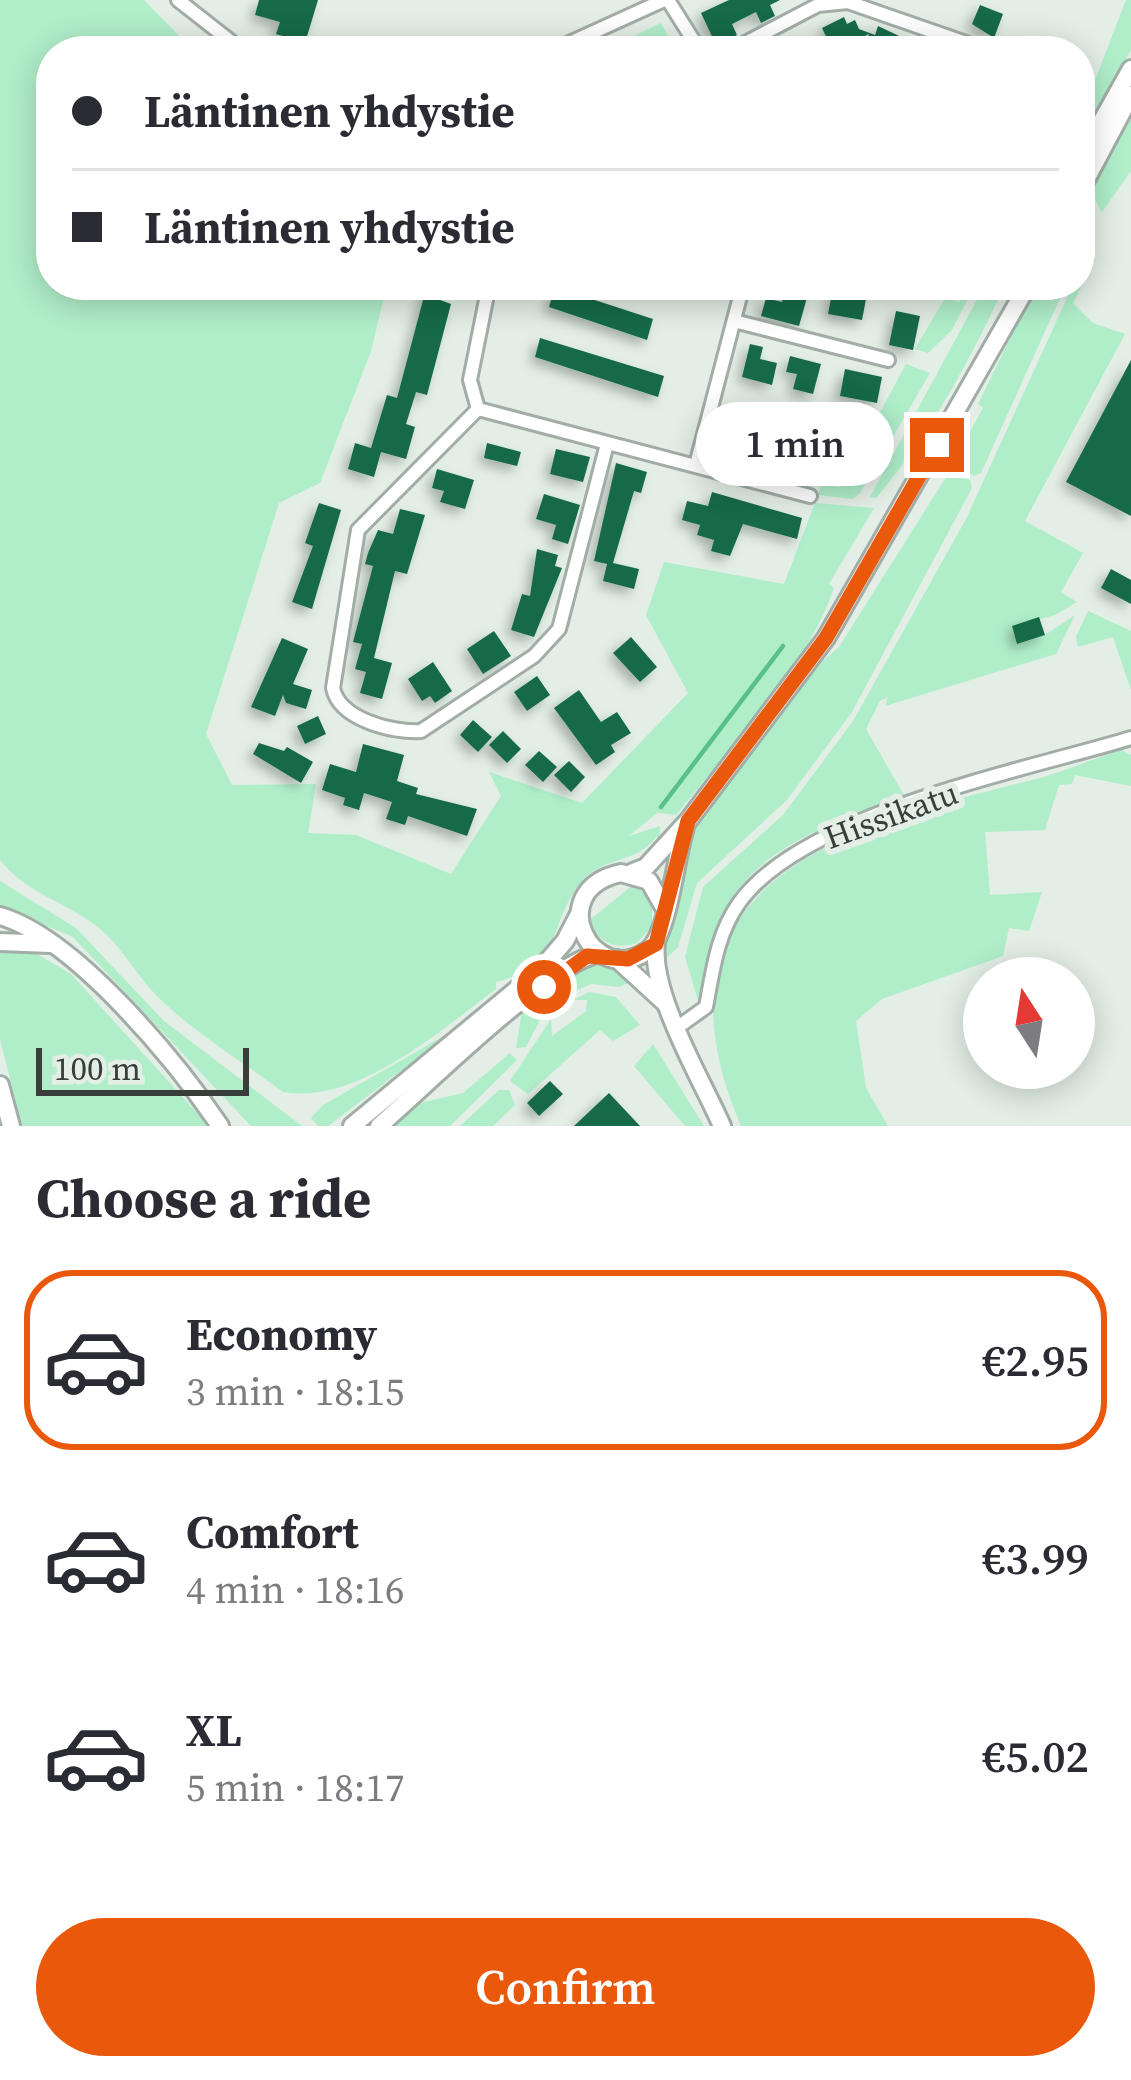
<!DOCTYPE html>
<html lang="en">
<head>
<meta charset="utf-8">
<style>
  :root { --surface:#fff; --page:#f2f2f3; --text:#2b2b33; --muted:#7c7c81; --line:#e1e1e2; --accent:#ea580c }
  body { margin:0; font-family:"Source Serif 4",serif; background:var(--page); color:var(--text); height:100vh; display:flex; flex-direction:column; font-size:45px; white-space:nowrap }
  * { box-sizing:border-box; margin:0 }
  p { font-size:39px; color:var(--muted) }
  .icon { flex:none; width:66px; height:66px; fill:none; stroke:currentColor; stroke-width:2; stroke-linecap:round; stroke-linejoin:round }
  .map { position:relative; height:1126px; overflow:hidden }
  .details { display:flex; flex-direction:column; background:var(--surface); flex:1 }
  .details>* { flex:none }
  .top-card { position:absolute; left:36px; top:36px; width:1059px; height:264px; border-radius:48px; box-shadow:0 6px 30px #0003; display:grid; align-content:center; height:264px; padding:0 36px; background:var(--surface) }
  .needle { width:78px; rotate:348deg }
  .controls { position:absolute; left:963px; top:957px; display:grid; gap:24px }
  .controls a { display:grid; place-items:center; width:132px; height:132px; border-radius:50%; background:var(--surface); box-shadow:0 6px 30px #0003; font-size:60px }
  .scale { position:absolute; left:36px; bottom:30px; width:213px; box-sizing:border-box; padding-left:12px; border:6px solid #393e3b; border-top:0; font-size:33px; line-height:42px; white-space:nowrap; color:#393e3b; -webkit-text-stroke:9px #e2eee6; paint-order:stroke }
  .end { position:absolute; width:54px; height:54px; margin:-27px; border:15px solid #ea580c; background:#fff; box-shadow:0 0 0 6px #fff }
  .from { border-radius:50% }
  .bubble { position:absolute; height:84px; border-radius:42px; background:var(--surface); box-shadow:0 6px 30px #0003; font-size:39px; font-weight:600; line-height:84px; text-align:center }
  .top-card b { display:flex; align-items:center; gap:42px; height:114px; font-size:45px }
  .top-card b+b { border-top:3px solid var(--line) }
  .top-card i { width:30px; height:30px; background:var(--text) }
  ul { padding:0; list-style:none }
  li { display:flex; align-items:center; gap:36px; height:180px; margin:0 24px 18px; padding:0 12px; border:6px solid transparent; border-radius:48px }
  li div { flex:1 }
  li b { display:block; font-size:45px }
  li em { font-style:normal; font-weight:600 }
  li.active { border-color:var(--accent) }
  li>.icon { width:108px; height:108px; stroke-width:1.5 }
  h2 { padding:0 36px; font-size:54px; line-height:144px }
  .cta { display:flex; gap:24px; margin-top:auto; padding:24px 36px }
  .cta a { flex:1; height:138px; border-radius:72px; background:var(--accent); color:#fff; font-size:48px; font-weight:600; line-height:138px; text-align:center }
  .map>svg:first-child { display:block }
  .green { fill:#b0eeca }
  .lines { fill:none; stroke-linecap:round; stroke-linejoin:round }
  .stream { stroke:#59bf8b; stroke-width:4.5 }
  .building { fill:#176b46; filter:url(#shadow) }
  .street-casing { stroke:#a1ada6; stroke-width:18 }
  .secondary-casing { stroke:#a1ada6; stroke-width:22 }
  .street { stroke:#fff; stroke-width:12 }
  .secondary { stroke:#fff; stroke-width:16 }
  .route { stroke:#ea580c; stroke-width:15 }
  .labels { text-anchor:middle; dominant-baseline:central; stroke-width:12; stroke-linejoin:round; paint-order:stroke }
  .street-label { font-size:33px; fill:#393e3b; stroke:#e2eee6 }
</style>
</head>
<body>
<div class="map">
<svg width="1131" height="1126" viewBox="0 0 1131 1126">
  <defs>
    <filter id="shadow"><feDropShadow dx="-5.5" dy="5.5" stdDeviation="6" flood-color="#0004"/></filter>
  </defs>
  <rect width="100%" height="100%" fill="#e2eee6"/>
  <g class="green">
    <path d="M0,0H144L194,51H51V285H387L371,351L320,483L279,503L206,734L232,785L316,784L308,833L356,835L451,874L501,796L489,772L582,803L688,693L646,615L664,562L784,584L815,503L874,508L829,584L834,588C804,673 731,746 676,815L657,813L629,836L660,826V839L656,837C636,864 606,856 584,879C548,917 567,964 496,982V989C441,1030 357,1105 283,1092C244,1063 200,1036 164,1003C139,980 125,950 98,927C65,902 25,892 0,860Z"/>
    <polygon points="1126,0 1131,0 1131,50 1080,139 1080,119"/>
    <polygon points="661,23 677,51 602,51"/>
    <path d="M1131,107V171L1102,212C1078,180 1115,137 1131,107Z"/>
    <path d="M1087,256L1096,259L1073,303L1093,323L1125,334L1025,521L1083,553L1061,592L1077,602L1055,615L1012,627L1018,644L1045,635L1075,615L1056,654L885,706L888,697L880,701L866,729L905,797C842,819 758,845 725,910C709,939 709,970 698,1000L685,957L703,887L783,815L853,721L966,519L1073,285H1080Z"/>
    <polygon points="964,285 975,285 952,330 928,353 915,349 945,298 959,302"/>
    <path d="M985,285H1005C969,362 931,433 876,498L870,497Z"/>
    <polygon points="1036,285 1066,285 981,473 974,476 957,467 957,456 983,408 978,404"/>
    <polygon points="906,364 930,373 860,493 853,499 818,495 821,485 840,487"/>
    <polygon points="948,474 970,480 972,488 852,712 787,800 697,883 678,947 662,963 683,850 694,827 817,666 839,647"/>
    <polygon points="1088,611 1131,631 1131,690 1113,637 1078,647 1076,637"/>
    <path d="M1122,750L1131,755V786L1075,775L1072,784L1059,785L1045,830L985,832L990,895L1042,892L1029,931L1009,928L1003,956L882,999L856,1021L866,1088L888,1126H741C636,880 848,825 1036,779C1061,773 1094,758 1122,750Z"/>
    <polygon points="0,881 76,928 164,1021 302,1126 251,1126 73,937 0,906"/>
    <path d="M634,884L652,901V926L637,943C616,950 595,943 591,919Z"/>
    <polygon points="5,950 32,951 71,974 209,1126 22,1126 0,1039 0,953"/>
    <polygon points="588,964 612,964 633,981 619,987 591,984 566,995 542,1016 526,1047 516,1048 522,1011"/>
    <polygon points="589,992 616,997 640,1025 613,1041 600,1030 528,1094 510,1081 551,1019 552,1036 586,1011 587,1000 573,1000"/>
    <polygon points="456,1029 328,1126 318,1126 311,1118 323,1105"/>
    <polygon points="653,1044 704,1126 685,1126 634,1066"/>
    <polygon points="510,1053 517,1060 450,1126 391,1126 416,1104 463,1093"/>
    <polygon points="499,1090 509,1090 515,1105 493,1126 460,1126"/>
  </g>
  <g class="lines">
    <polyline class="stream" points="661,807 783,646"/>
  </g>
  <g class="building">
    <polygon points="259,0 318,0 305,43 276,34 280,22 255,15"/>
    <polygon points="729,0 780,0 770,5 775,16 761,23 756,12 732,24 737,35 717,47 701,13"/>
    <polygon points="980,5 1003,14 994,38 972,24"/>
    <polygon points="844,17 847,24 855,20 859,29 875,35 878,26 931,51 863,51 869,34 833,51 822,28"/>
    <polygon points="427,285 444,285 440,300 451,304 427,395 416,392 406,424 415,427 406,459 381,452 374,477 348,469 355,443 371,448 387,395 397,398"/>
    <polygon points="555,287 653,319 647,340 549,307"/>
    <polygon points="786,288 808,294 799,326 761,316 766,298 782,302"/>
    <polygon points="833,288 867,294 862,320 828,314"/>
    <polygon points="896,311 920,316 913,350 889,345"/>
    <polygon points="540,338 664,376 658,397 535,357"/>
    <polygon points="750,344 763,347 760,359 777,363 772,385 742,377"/>
    <polygon points="790,356 821,364 813,394 793,389 797,374 786,372"/>
    <polygon points="1131,360 1131,516 1066,482"/>
    <polygon points="845,369 882,377 877,403 840,396"/>
    <polygon points="735,414 796,428 794,435 823,444 827,430 849,437 840,468 751,443 745,466 733,463 739,437 730,434"/>
    <polygon points="487,443 521,452 517,466 484,458"/>
    <polygon points="556,449 590,457 583,482 550,474"/>
    <polygon points="616,463 647,472 641,493 634,491 613,563 639,569 634,589 603,581 607,564 594,561"/>
    <polygon points="437,469 474,480 465,509 440,502 444,491 432,488"/>
    <polygon points="712,492 802,518 797,539 743,524 730,556 711,551 714,540 697,535 700,525 682,520 687,501 708,506"/>
    <polygon points="544,494 580,505 568,544 552,539 556,525 536,519"/>
    <polygon points="319,503 341,510 312,609 292,602 313,546 305,543"/>
    <polygon points="400,509 425,515 407,574 395,571 374,658 392,663 382,699 360,693 366,672 355,669 362,644 353,642 373,566 365,564 368,553 378,530 393,534"/>
    <polygon points="537,549 558,555 555,566 562,568 534,637 511,630 522,594 530,596"/>
    <polygon points="1111,569 1131,580 1131,604 1101,588"/>
    <polygon points="1039,617 1045,635 1017,644 1012,626"/>
    <polygon points="494,631 511,656 483,674 467,649"/>
    <polygon points="631,637 657,667 640,682 613,653"/>
    <polygon points="282,638 308,649 293,684 312,690 306,709 286,703 283,695 275,716 251,707"/>
    <polygon points="433,662 452,691 435,703 430,696 422,701 408,679"/>
    <polygon points="537,676 550,695 527,711 514,692"/>
    <polygon points="579,690 601,722 617,712 631,733 611,745 615,752 596,765 554,708"/>
    <polygon points="318,716 326,734 305,744 297,726"/>
    <polygon points="473,720 492,737 478,752 460,735"/>
    <polygon points="503,731 521,749 507,763 489,745"/>
    <polygon points="259,743 284,751 287,747 313,762 301,783 253,754"/>
    <polygon points="363,744 404,755 397,781 418,788 416,794 477,809 467,836 408,816 405,825 386,819 392,802 364,793 359,810 343,805 345,798 322,790 330,764 356,772"/>
    <polygon points="539,751 557,767 543,782 525,765"/>
    <polygon points="569,761 585,777 571,792 554,775"/>
    <polygon points="550,1081 563,1094 539,1116 527,1103"/>
    <polygon points="609,1093 640,1126 574,1126"/>
  </g>
  <g class="lines">
    <defs>
      <g id="street">
        <polyline points="178,0 243,51"/>
        <polyline points="668,0 700,51"/>
        <polyline points="552,51 664,0"/>
        <polyline points="730,51 818,5 848,2 989,51"/>
        <polyline points="734,321 888,360"/>
        <path d="M478,409L358,530L333,688C339,719 392,733 421,731L534,656L559,629L607,444"/>
        <polyline points="478,409 810,496"/>
        <polyline points="478,409 470,380 489,285"/>
        <polyline points="696,465 743,285"/>
        <path d="M678,1027L706,1007C713,970 717,934 739,903C803,813 1026,770 1131,738"/>
      </g>
      <g id="secondary">
        <polyline points="1080,160 1131,69"/>
        <polyline points="1080,191 1131,95"/>
        <polyline points="631,873 646,867 688,821 826,638 1028,285"/>
        <path d="M665,909L649,881L621,873C541,890 593,990 647,951C669,936 675,857 685,828"/>
        <path d="M0,916C75,938 176,1061 220,1126"/>
        <polyline points="0,942 50,944"/>
        <path d="M656,943C650,994 701,1078 722,1126"/>
        <polyline points="617,959 665,1003"/>
        <polyline points="0,1085 11,1126"/>
        <polyline points="352,1126 539,971 565,941 579,914"/>
        <path d="M379,1126C426,1086 547,964 600,953"/>
      </g>
    </defs>
    <use href="#street" class="street-casing"/>
    <use href="#secondary" class="secondary-casing"/>
    <use href="#street" class="street"/>
    <use href="#secondary" class="secondary"/>
  </g>
  <g class="lines">
    <polyline class="route" points="544,987 587,956 628,959 656,944 688,821 826,638 937,445"/>
  </g>
  <g class="labels">
    <g class="street-label">
      <text transform="translate(891 815) rotate(-20)">Hissikatu</text>
    </g>
  </g>
</svg>
<div class="controls">
<a><svg class="needle" viewBox="-14 -14 28 28"><path d="M0-13l5 13h-10z" fill="#e53935"/><path d="M0 13l5-13h-10z" fill="#7c7c81"/></svg></a>
</div>
<div class="scale">100 m</div>
<i class="end from" style="left:544px;top:987px"></i>
<i class="end" style="left:937px;top:445px"></i>
<div class="bubble" style="left:696px;top:402px;width:198px">1 min</div>
<div class="top-card">
<b><i class="from"></i>Läntinen yhdystie</b>
<b><i></i>Läntinen yhdystie</b>
</div>
</div>
<section class="details">
<h2>Choose a ride</h2>
<ul>
<li class="active"><svg class="icon" aria-label="car" viewBox="0 0 24 24"><path d="M5 17H2v-5l4-1 3-4h7l3 4 3 1v5h-3M9 17h6M6 11h13"/><circle cx="7" cy="17" r="2"/><circle cx="17" cy="17" r="2"/></svg><div><b>Economy</b><p>3 min · 18:15</p></div><em>€2.95</em></li>
<li><svg class="icon" aria-label="car" viewBox="0 0 24 24"><path d="M5 17H2v-5l4-1 3-4h7l3 4 3 1v5h-3M9 17h6M6 11h13"/><circle cx="7" cy="17" r="2"/><circle cx="17" cy="17" r="2"/></svg><div><b>Comfort</b><p>4 min · 18:16</p></div><em>€3.99</em></li>
<li><svg class="icon" aria-label="car" viewBox="0 0 24 24"><path d="M5 17H2v-5l4-1 3-4h7l3 4 3 1v5h-3M9 17h6M6 11h13"/><circle cx="7" cy="17" r="2"/><circle cx="17" cy="17" r="2"/></svg><div><b>XL</b><p>5 min · 18:17</p></div><em>€5.02</em></li>
</ul>
<div class="cta"><a>Confirm</a></div>
</section>
</body>
</html>
